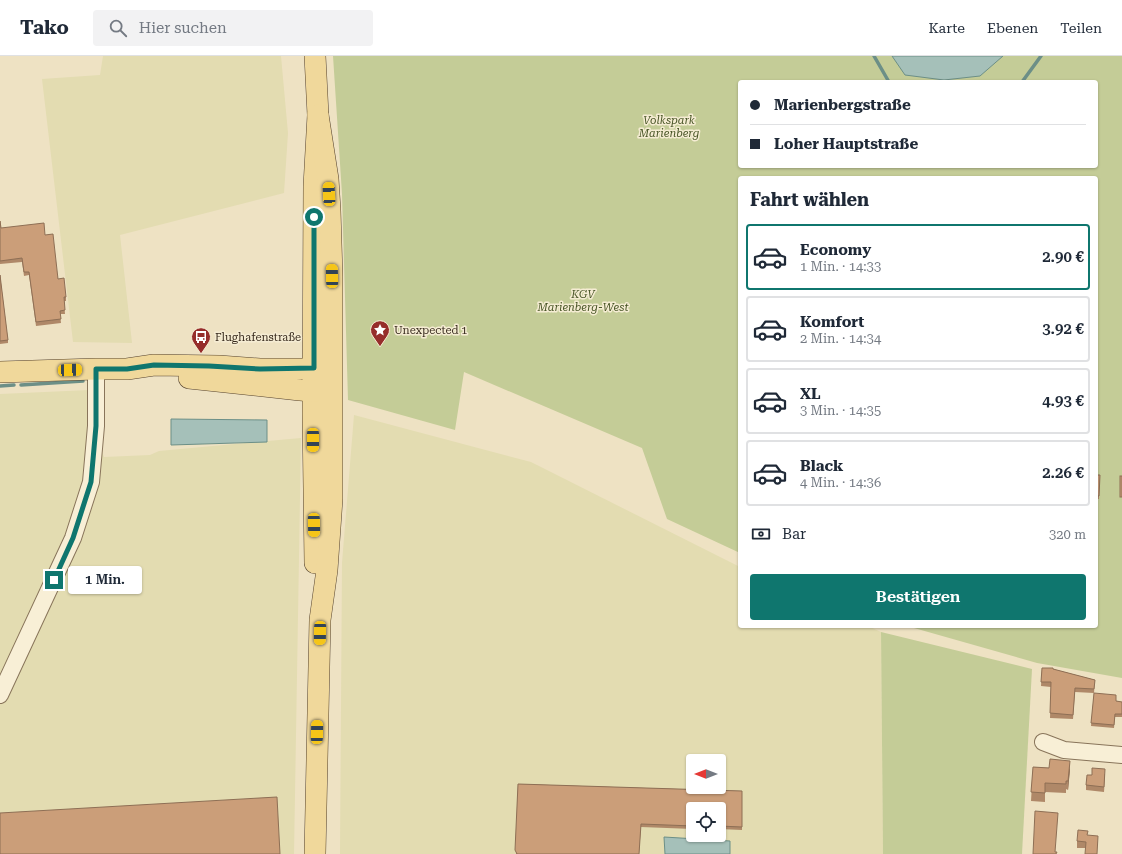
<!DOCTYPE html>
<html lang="de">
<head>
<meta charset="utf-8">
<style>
  :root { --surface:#fff; --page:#f2f2f3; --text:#1f2937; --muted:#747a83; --line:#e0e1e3; --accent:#0f766e }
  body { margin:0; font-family:"Roboto Serif",serif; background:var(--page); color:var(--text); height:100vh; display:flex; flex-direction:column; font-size:15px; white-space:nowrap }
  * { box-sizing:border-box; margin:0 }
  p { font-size:13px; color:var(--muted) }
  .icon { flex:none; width:22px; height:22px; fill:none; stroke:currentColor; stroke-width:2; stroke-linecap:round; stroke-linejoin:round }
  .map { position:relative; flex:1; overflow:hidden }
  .side { position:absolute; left:738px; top:120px; width:360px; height:452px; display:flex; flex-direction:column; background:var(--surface); border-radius:4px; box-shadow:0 1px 3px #0004 }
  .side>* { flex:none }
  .top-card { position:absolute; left:738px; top:24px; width:360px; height:88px; border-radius:4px; box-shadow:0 1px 3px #0004; display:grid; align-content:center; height:88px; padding:0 12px; background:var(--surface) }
  .needle { width:26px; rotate:270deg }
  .fabs { position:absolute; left:686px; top:698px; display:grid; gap:8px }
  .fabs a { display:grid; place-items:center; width:40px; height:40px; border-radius:4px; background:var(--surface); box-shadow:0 1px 3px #0004; font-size:20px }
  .end { position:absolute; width:18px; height:18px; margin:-9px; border:5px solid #0f766e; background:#fff; box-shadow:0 0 0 2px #fff }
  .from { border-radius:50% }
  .bubble { position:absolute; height:28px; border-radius:4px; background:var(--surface); box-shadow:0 1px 3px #0004; font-size:13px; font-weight:600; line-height:28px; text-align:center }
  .car { position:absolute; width:12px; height:24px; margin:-12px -6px; border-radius:5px; box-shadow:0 0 3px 1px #0007; background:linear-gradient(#f5c518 24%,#345 0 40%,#f5c518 0 76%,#345 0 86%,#f5c518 0) }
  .top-card b { display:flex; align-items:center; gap:14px; height:38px; font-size:15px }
  .top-card b+b { border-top:1px solid var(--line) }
  .top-card i { width:10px; height:10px; background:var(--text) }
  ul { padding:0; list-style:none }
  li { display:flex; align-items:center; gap:12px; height:66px; margin:0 8px 6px; padding:0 4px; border:2px solid var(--line); border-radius:4px }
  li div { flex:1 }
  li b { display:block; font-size:15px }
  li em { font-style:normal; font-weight:600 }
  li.active { border-color:var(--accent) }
  li>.icon { width:36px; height:36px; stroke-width:1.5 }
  h2 { padding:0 12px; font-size:18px; line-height:48px }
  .pay { display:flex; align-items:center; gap:10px; height:44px; padding:0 12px; font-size:15px }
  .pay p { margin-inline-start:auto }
  .primary-button { display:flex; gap:8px; margin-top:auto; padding:8px 12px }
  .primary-button a { flex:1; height:46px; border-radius:4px; background:var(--accent); color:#fff; font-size:16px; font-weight:600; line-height:46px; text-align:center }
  header { display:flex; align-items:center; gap:24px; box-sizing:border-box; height:56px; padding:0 20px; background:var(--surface); border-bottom:1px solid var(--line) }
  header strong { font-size:19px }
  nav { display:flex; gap:22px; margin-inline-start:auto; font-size:14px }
  .search { width:280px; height:36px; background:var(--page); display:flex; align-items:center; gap:10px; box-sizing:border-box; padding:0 14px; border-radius:4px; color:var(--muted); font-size:15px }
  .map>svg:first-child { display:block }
  .farmland { fill:#e3dcb1; fill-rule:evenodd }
  .green { fill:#c4cc97; fill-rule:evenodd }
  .water { fill:#a5c0b9; stroke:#6c8f87 }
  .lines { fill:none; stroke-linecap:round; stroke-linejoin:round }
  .stream { stroke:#6c8f87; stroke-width:3.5 }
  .minor-casing { stroke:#88745a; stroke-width:18 }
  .major-casing { stroke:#55422e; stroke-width:22 }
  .minor { stroke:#f8efd6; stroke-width:16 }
  .major { stroke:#f0d89b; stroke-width:21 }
  .wall { fill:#af8868 }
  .shaded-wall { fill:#8e6f55 }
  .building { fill:#cb9e79; stroke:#8e6f55 }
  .route { stroke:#0f766e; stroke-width:5 }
  .labels { text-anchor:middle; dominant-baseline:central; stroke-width:3; stroke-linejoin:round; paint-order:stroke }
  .park-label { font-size:11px; font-style:italic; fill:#475425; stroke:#f5ecd3 }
  .poi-label { font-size:11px; fill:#382b1e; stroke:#f5ecd3; text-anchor:start }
</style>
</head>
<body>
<header>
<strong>Tako</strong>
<div class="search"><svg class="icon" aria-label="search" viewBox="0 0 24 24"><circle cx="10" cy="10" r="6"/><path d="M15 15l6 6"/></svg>Hier suchen</div>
<nav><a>Karte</a><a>Ebenen</a><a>Teilen</a></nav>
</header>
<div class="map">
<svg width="1122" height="798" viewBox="0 0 1122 798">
  <rect width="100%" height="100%" fill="#eee2c3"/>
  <g class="farmland">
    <polygon points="103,0 281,0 288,77 284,137 120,179 132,287 73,286 42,23 100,19"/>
    <polygon points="89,334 90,367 104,401 150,399 159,395 301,382 294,798 0,798 0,338"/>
    <path d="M354,359L531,406L740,511V570H868L881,576L883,798H340L342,507ZM693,705H719V731H693ZM693,753H719V779H693Z"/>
  </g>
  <g class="green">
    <path d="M333,0H1122V622L1037,607L907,570H1096V122H740V497L667,463L642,392L464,316L455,374L348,344L342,138ZM740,26H1096V110H740Z"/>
    <polygon points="881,576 1032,613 1022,798 883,798"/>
  </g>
  <g class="water">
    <polygon points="892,0 1003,0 980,20 944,24 905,19"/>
    <polygon points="171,363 267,364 267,386 171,389"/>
    <polygon points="664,781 730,785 730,798 665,798"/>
  </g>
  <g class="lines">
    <g class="stream">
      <polyline points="874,0 889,26"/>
      <polyline points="1022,26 1041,0"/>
      <polyline points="21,329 83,325"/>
      <polyline points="0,330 14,329"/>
    </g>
    <defs>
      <g id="minor">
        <polyline points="0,639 73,482 91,426 96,370 96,313"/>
        <polyline points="1043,686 1064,694 1122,699"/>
      </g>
      <g id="major">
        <polyline points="315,0 318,59 314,130 313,358 315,507"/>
        <polyline points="0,316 96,313 127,313 154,309 219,310 260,313 327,313"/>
        <polyline points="189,322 300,334 313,335 327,333"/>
        <polyline points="315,798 320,564 327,514 332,443 332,220 330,154 328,123 318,59"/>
      </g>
    </defs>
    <use href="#minor" class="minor-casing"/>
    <use href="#major" class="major-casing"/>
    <use href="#minor" class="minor"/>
    <use href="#major" class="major"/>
  </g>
  <g class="wall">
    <polygon points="0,165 1,172 45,179 58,223 66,241 66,245 64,245 65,258 60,258 61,267 36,270 29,219 24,220 22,206 0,208"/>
    <polygon points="0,219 8,284 8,287 0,288"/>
    <polygon points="1096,419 1100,419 1099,443 1096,443"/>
    <polygon points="1042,612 1053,613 1095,624 1094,637 1116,645 1122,646 1122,661 1115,661 1114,672 1091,670 1094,637 1075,636 1073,663 1050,662 1051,631 1041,630"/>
    <polygon points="1033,711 1070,713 1068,734 1066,733 1066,737 1045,736 1045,746 1031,745"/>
    <polygon points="1105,718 1104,736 1086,734 1086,729 1092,719"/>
    <polygon points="518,728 742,735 742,774 719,773 719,753 693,753 693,773 641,771 639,798 516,798"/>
    <polygon points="1088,780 1098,787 1085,792 1077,792 1077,785"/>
  </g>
  <polygon class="shaded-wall" points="1070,705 1070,713 1068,734 1068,725"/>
  <g class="building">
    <polygon points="0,165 1,172 44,167 45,179 53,178 58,223 64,222 66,241 64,241 65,254 60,255 61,263 36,266 29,216 24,216 22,202 0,205"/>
    <polygon points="0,219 8,284 0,285"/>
    <polygon points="1096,419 1100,419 1099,440 1096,440"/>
    <rect x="1120" y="420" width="2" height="21"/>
    <polygon points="1042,612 1053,612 1053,613 1095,624 1094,633 1075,632 1073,659 1050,657 1051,626 1041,626"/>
    <polygon points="1094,637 1116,639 1116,645 1122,646 1122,658 1115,658 1114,669 1091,667"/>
    <polygon points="1050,703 1070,705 1068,725 1066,725 1066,728 1045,727 1045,737 1031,736 1033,711 1049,712"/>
    <polygon points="1092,712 1105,713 1104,731 1086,729 1087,719 1092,719"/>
    <polygon points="518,728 742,735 742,771 719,770 719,753 693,753 693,770 641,768 639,798 517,798 515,794"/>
    <polygon points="277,741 280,798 0,798 0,757"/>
    <polygon points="1035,755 1058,757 1055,796 1057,796 1056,798 1033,798"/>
    <polygon points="1078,774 1088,775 1087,779 1098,780 1097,798 1085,798 1086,786 1077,785"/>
  </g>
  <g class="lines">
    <polyline class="route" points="54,524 73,482 91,426 96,370 96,313 127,313 154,309 209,310 260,313 314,312 314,161"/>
  </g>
  <defs>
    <symbol id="sight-pin" viewBox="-11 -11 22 30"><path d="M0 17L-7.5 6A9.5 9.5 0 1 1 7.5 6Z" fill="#962d2b" stroke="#f5ecd3"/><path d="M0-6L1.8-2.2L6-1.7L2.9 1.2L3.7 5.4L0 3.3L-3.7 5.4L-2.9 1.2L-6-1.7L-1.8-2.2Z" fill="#fff"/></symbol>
    <symbol id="bus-pin" viewBox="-11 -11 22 30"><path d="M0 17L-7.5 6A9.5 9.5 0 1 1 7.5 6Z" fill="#962d2b" stroke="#f5ecd3"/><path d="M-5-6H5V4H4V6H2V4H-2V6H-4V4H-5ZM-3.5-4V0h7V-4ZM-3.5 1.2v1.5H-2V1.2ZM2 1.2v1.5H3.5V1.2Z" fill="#fff"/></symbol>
  </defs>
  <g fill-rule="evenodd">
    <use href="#sight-pin" x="369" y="263" width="22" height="30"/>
    <use href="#bus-pin" x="190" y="270" width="22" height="30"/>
  </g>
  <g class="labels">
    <g class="park-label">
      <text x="669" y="64">Volkspark<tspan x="669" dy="13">Marienberg</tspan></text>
      <text x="583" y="238">KGV<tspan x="583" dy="13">Marienberg-West</tspan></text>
    </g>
    <g class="poi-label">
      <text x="394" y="274">Unexpected 1</text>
      <text x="215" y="281">Flughafenstraße</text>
    </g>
  </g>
</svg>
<div class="fabs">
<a><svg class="needle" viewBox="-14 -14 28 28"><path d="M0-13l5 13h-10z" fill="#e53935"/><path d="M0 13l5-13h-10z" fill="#747a83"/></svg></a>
<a><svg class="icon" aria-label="locate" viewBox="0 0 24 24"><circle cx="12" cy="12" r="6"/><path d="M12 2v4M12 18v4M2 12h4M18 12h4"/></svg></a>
</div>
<i class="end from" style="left:314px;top:161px"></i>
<i class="end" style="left:54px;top:524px"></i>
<div class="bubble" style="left:68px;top:510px;width:74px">1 Min.</div>
<i class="car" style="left:329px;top:138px;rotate:357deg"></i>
<i class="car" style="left:332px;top:220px;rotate:359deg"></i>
<i class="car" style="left:70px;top:314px;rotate:88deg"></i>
<i class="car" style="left:313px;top:384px;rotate:180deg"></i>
<i class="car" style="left:314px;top:469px;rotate:179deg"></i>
<i class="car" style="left:320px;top:577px;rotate:181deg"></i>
<i class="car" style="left:317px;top:676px;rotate:1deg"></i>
<div class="top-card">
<b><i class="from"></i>Marienbergstraße</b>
<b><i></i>Loher Hauptstraße</b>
</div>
<section class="side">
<h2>Fahrt wählen</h2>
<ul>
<li class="active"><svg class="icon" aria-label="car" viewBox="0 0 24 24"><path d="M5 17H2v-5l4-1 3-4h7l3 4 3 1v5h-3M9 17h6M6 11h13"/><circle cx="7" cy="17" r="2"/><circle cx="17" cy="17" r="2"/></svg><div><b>Economy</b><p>1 Min. · 14:33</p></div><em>2.90 €</em></li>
<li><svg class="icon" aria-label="car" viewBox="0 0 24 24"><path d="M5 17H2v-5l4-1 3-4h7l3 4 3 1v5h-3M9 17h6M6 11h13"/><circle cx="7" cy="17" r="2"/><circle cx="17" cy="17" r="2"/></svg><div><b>Komfort</b><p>2 Min. · 14:34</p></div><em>3.92 €</em></li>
<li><svg class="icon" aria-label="car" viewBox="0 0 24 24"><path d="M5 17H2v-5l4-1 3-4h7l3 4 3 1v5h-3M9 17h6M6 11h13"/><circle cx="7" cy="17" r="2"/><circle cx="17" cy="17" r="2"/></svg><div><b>XL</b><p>3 Min. · 14:35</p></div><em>4.93 €</em></li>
<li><svg class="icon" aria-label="car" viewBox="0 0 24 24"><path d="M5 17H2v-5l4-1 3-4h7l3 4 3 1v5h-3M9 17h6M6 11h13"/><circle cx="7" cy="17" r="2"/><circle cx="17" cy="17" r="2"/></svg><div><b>Black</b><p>4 Min. · 14:36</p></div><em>2.26 €</em></li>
</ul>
<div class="pay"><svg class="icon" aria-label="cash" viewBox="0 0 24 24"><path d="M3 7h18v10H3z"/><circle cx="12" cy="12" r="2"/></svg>Bar<p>320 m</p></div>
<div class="primary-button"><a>Bestätigen</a></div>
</section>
</div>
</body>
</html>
